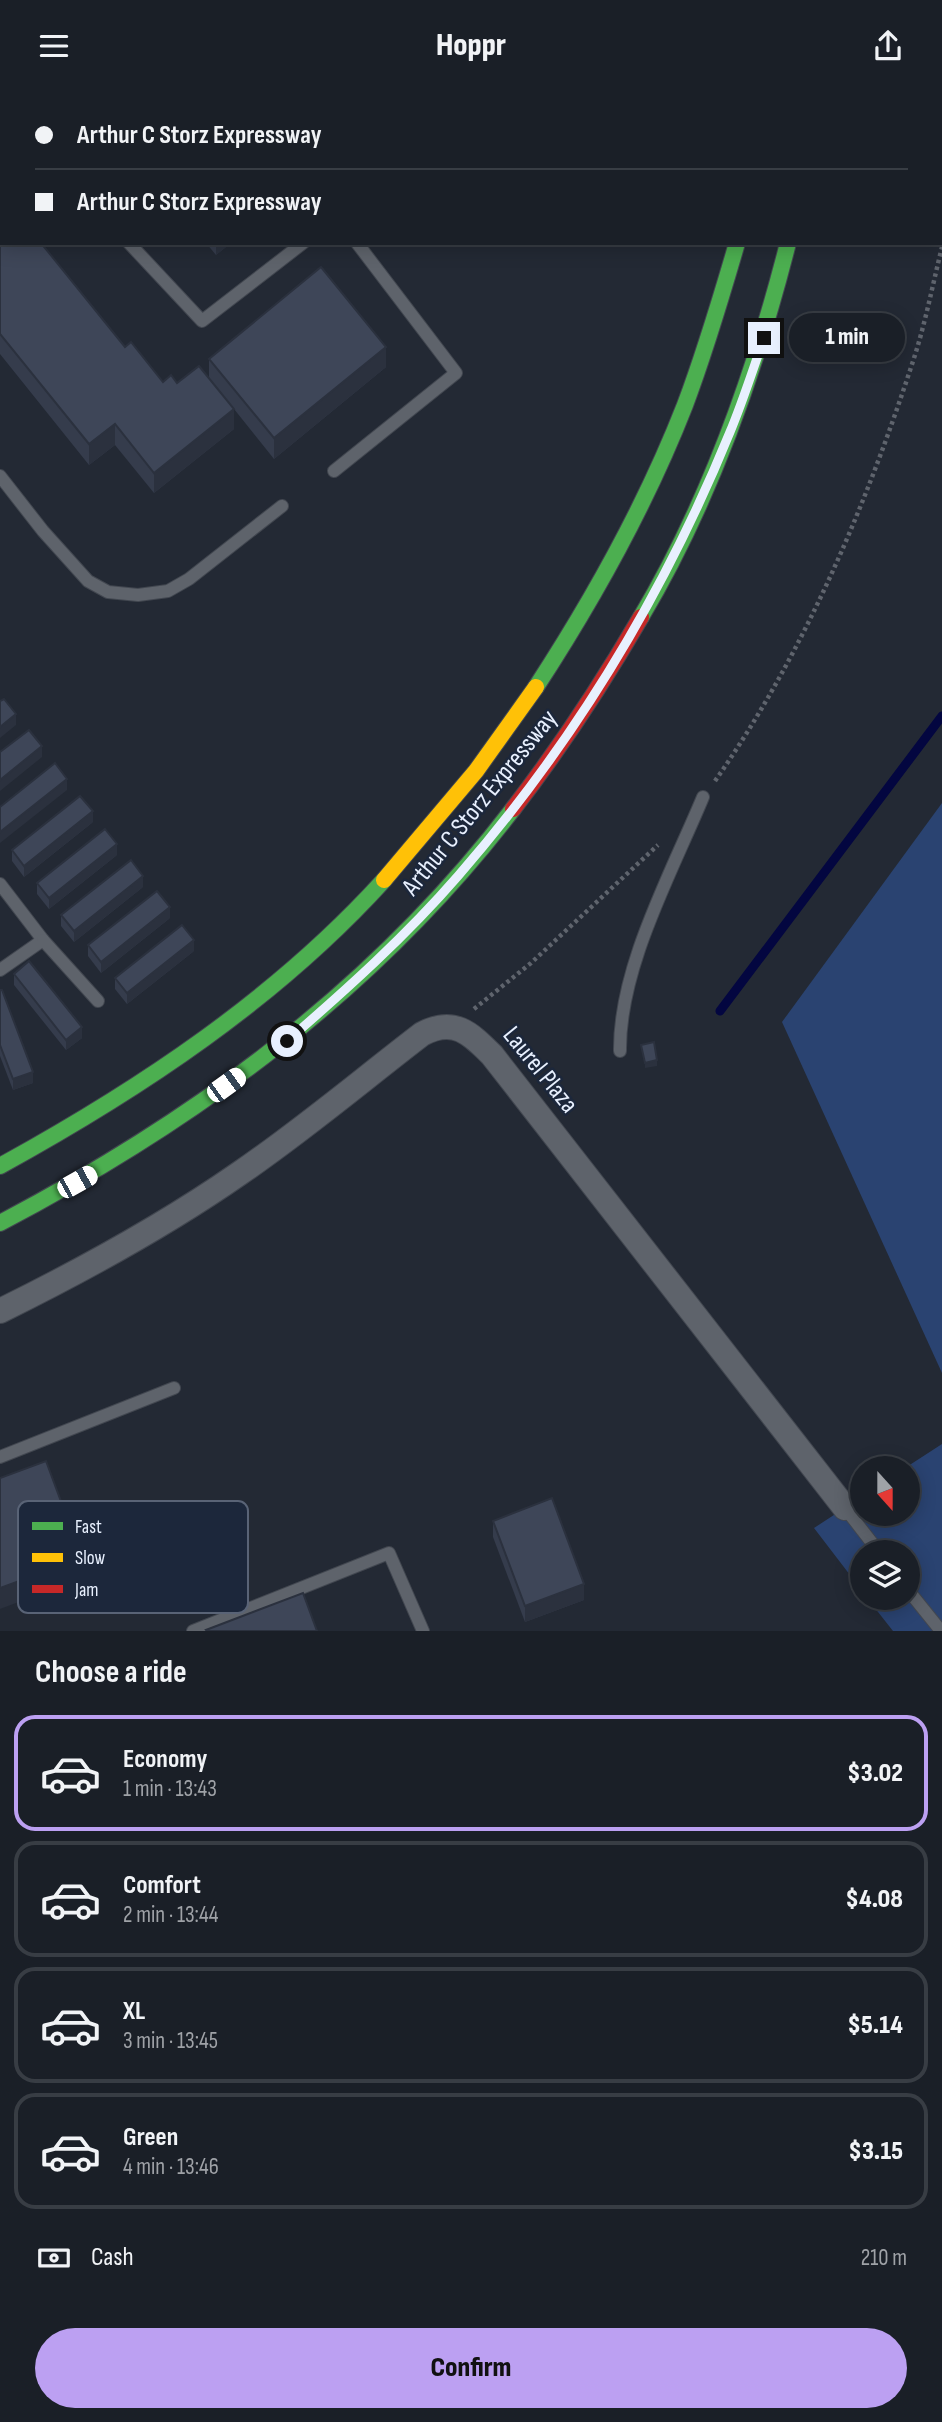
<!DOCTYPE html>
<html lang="en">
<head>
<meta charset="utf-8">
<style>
  :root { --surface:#1a1f27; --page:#23272f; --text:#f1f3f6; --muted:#9fa2a7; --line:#383d44; --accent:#bca0f2 }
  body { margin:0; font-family:"Sofia Sans Condensed",sans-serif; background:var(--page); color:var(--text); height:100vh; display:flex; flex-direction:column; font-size:26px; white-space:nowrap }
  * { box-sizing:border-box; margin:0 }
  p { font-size:23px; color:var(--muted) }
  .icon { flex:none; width:38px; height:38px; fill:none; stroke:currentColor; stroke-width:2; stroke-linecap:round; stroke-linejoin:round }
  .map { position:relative; height:1540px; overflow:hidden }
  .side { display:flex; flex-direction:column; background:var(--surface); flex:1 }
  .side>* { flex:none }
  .guide { position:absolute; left:0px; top:0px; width:943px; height:154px; box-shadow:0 4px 18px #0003,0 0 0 2px var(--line); display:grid; align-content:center; height:154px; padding:0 35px; background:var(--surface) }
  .needle { width:46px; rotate:159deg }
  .tools { position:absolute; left:850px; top:1365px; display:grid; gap:14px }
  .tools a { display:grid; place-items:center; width:70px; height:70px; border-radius:50%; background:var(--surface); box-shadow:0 4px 18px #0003,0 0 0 2px var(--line); font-size:35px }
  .end { position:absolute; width:32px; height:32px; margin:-16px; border:9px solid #e8f0fe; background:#111; box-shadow:0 0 0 4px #111 }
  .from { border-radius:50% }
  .bubble { position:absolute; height:49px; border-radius:24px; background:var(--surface); box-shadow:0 4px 18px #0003,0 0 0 2px var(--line); font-size:23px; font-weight:800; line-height:49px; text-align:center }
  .car { position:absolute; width:21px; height:42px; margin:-21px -10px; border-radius:9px; box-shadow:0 0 5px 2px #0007; background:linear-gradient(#fff 24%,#345 0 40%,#fff 0 76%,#345 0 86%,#fff 0) }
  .guide b { display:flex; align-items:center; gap:24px; height:66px; font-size:26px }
  .guide b+b { border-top:2px solid var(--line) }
  .guide i { width:18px; height:18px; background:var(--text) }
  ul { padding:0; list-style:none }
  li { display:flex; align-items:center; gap:21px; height:116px; margin:0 14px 10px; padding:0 21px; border:4px solid var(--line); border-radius:21px }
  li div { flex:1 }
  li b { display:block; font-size:26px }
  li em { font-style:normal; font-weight:800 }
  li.on { border-color:var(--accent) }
  li>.icon { width:63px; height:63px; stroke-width:1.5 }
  h2 { padding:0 35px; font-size:32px; line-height:84px }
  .pay { display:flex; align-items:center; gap:18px; height:77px; padding:0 35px; font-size:26px }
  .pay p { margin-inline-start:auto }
  .cta { display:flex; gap:14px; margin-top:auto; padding:14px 35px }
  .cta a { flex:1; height:80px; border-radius:42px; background:var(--accent); color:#111; font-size:28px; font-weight:800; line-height:80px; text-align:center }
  header { display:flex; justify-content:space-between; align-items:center; height:91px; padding:0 35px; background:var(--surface); font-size:32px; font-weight:800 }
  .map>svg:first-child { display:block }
  .green { fill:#2a4371 }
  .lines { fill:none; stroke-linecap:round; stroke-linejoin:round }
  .stream { stroke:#030640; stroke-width:9 }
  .lane-casing { stroke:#424750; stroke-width:14 }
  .street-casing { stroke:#424750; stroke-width:26 }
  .fast-casing { stroke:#424750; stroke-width:18 }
  .slow-casing { stroke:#424750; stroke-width:18 }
  .jam-casing { stroke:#424750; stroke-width:18 }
  .path { stroke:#5f646d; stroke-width:4.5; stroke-dasharray:3.5 3.5; stroke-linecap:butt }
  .lane { stroke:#5e636b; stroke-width:12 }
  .street { stroke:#5e636b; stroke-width:24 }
  .fast { stroke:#4caf50; stroke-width:16 }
  .slow { stroke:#ffc107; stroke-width:16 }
  .jam { stroke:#c62828; stroke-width:16 }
  .wall { fill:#353c4c }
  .shaded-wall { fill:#2b313e }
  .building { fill:#3e4658; stroke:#2b313e; stroke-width:2 }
  .route { stroke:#e8f0fe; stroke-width:9 }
  .labels { text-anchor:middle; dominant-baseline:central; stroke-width:5; stroke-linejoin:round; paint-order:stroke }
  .street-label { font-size:26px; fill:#e8f0fe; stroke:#1c273b }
  .key { fill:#1c273b; stroke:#596376; stroke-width:2 }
  .key-label { font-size:19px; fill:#e8f0fe }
</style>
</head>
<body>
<header><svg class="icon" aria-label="menu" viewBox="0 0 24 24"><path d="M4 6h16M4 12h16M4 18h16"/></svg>Hoppr<svg class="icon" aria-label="share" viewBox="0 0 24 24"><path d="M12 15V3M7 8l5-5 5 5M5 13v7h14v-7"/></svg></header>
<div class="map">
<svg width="942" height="1540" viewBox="0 0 942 1540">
  <rect width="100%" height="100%" fill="#232934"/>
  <g class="green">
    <polygon points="942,712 942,1282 782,931"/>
    <polygon points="942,1353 942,1540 893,1540 867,1507 908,1507 908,1461 863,1461 863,1501 814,1437 863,1405 863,1423 908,1423 908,1377 905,1377"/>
  </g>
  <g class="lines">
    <polyline class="stream" points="720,920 942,625"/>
    <defs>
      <g id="lane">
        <polyline points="348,0 349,2"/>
        <polyline points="499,0 500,2"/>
        <polyline points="0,10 2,16"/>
        <polyline points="129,152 202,230 303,152"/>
        <polyline points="334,380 456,282 357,152"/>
        <polyline points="0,385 43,440 88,490 108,501 138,504 168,500 189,488 282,415"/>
        <polyline points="0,793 43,849 0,879"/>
        <polyline points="43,849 98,910"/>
        <path d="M620,960C619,877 671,783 703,706"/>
        <polyline points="0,1366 174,1297"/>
        <polyline points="845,1417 879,1461"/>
        <polyline points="908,1499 941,1540"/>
        <polyline points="193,1540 389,1462 423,1540"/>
      </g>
      <path id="street" d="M0,1220C83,1179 164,1135 240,1082C303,1039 362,989 422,943C454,926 470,942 492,964L845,1417"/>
      <g id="fast">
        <polyline points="819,0 819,2"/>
        <path d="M641,526C710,410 755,282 788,152"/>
        <path d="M536,596C594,507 646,414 685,314C705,261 721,207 737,152"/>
        <path d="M0,1075C140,998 276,908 384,789"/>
        <path d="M0,1132C199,1027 375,898 513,718"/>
      </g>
      <polyline id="slow" points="384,789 476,680 536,596"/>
      <g id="jam">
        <polyline points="768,0 768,2"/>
        <path d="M513,718C560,657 602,593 641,526"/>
      </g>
    </defs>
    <use href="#lane" class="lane-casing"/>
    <use href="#street" class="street-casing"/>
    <use href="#fast" class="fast-casing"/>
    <use href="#slow" class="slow-casing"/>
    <use href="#jam" class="jam-casing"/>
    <g class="path">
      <path d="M715,690C805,561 867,413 915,264C926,229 933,192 942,156"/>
      <polyline points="474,918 531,872 658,754"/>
    </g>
    <use href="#lane" class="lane"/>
    <use href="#street" class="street"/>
    <use href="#fast" class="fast"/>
    <use href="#slow" class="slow"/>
    <use href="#jam" class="jam"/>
  </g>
  <g class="wall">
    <polygon points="0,102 125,256 163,291 177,292 209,287 209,268 386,276 274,368 234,318 234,338 154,402 115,354 89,374 0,263"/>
    <polygon points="206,152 231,152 216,164"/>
    <polygon points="93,731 24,786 12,770 12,759"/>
    <polygon points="117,764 49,818 37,803 37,792"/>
    <polygon points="143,796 74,851 61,835 61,824"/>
    <polygon points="170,827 101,882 88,865 88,854"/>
    <polygon points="194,860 127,913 115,898 115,887"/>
    <polygon points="14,883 82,947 66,959 14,894"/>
    <polygon points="0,899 33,992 13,999 0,965"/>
    <polygon points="493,1430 584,1509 525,1531 493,1446"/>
  </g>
  <g class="shaded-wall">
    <polygon points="216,152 231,152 216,164"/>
    <polygon points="386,256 386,276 274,368 274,347"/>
    <polygon points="234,318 234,338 154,402 154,382"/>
    <polygon points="115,333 115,354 89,374 89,353"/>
    <polygon points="16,623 16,634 0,647 0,636"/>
    <polygon points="42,655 42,666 0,700 0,689"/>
    <polygon points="67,688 67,699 0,752 0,741"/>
    <polygon points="93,720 93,731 24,786 24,775"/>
    <polygon points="117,753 117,764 49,818 49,807"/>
    <polygon points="143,785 143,796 74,851 74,840"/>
    <polygon points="170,816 170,827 101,882 101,871"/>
    <polygon points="194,849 194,860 127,913 127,902"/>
    <polygon points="82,936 82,947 66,959 66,949"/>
    <polygon points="657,969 657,975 645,977 645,972"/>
    <polygon points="33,981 33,992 13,999 13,988"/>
    <polygon points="82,1467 82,1487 0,1518 0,1497"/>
    <polygon points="584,1493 584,1509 525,1531 525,1515"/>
  </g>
  <g class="building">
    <polygon points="98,0 285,0 286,2 99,2"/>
    <polygon points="0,102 2,104 2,152 41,152 125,256 131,251 163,291 171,284 177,292 199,275 234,318 154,382 115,333 89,353 0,243"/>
    <polygon points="321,176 386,256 274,347 209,268"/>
    <polygon points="4,608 16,623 0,636 0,610"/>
    <polygon points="29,639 42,655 0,689 0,661"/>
    <polygon points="55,672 67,688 0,741 0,716"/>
    <polygon points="80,705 93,720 24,775 12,759"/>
    <polygon points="105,738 117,753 49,807 37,792"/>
    <polygon points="131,769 143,785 74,840 61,824"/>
    <polygon points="157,800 170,816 101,871 88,854"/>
    <polygon points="182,834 194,849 127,902 115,887"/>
    <polygon points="29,870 82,936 66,949 14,883"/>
    <polygon points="0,899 2,899 33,981 13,988 0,954"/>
    <polygon points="654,951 657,969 645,972 641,954"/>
    <polygon points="46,1370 82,1467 0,1497 0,1387"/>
    <polygon points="552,1407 584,1493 525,1515 493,1430"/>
    <polygon points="303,1502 317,1540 207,1540 206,1539"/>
  </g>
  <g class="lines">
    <path class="route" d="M287,950C347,898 406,845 458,785C573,653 664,503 730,341C743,310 753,278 764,247"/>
  </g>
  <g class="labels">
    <g class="street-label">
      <text transform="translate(480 712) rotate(-51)">Arthur C Storz Expressway</text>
      <text transform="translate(540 979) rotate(51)">Laurel Plaza</text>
    </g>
  </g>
  <rect x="18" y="1410" width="230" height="112" rx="10" class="key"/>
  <rect x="32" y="1431" width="31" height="8" fill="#4caf50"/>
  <rect x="32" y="1462" width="31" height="9" fill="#ffc107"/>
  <rect x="32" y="1494" width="31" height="8" fill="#c62828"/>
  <g class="key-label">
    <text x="75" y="1442">Fast</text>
    <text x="75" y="1473">Slow</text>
    <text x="75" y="1505">Jam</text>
  </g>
</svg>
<div class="tools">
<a><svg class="needle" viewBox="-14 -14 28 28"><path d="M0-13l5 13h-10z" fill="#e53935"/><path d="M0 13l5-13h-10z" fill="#9fa2a7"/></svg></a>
<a><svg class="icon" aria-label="layers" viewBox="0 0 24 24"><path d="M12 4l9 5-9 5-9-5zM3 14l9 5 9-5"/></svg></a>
</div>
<i class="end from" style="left:287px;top:950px"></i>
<i class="end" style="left:764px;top:247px"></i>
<div class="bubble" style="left:789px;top:222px;width:116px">1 min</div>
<i class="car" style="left:226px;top:994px;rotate:54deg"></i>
<i class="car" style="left:77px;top:1091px;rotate:61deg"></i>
<div class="guide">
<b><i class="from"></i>Arthur C Storz Expressway</b>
<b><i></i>Arthur C Storz Expressway</b>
</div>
</div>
<section class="side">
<h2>Choose a ride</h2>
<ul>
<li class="on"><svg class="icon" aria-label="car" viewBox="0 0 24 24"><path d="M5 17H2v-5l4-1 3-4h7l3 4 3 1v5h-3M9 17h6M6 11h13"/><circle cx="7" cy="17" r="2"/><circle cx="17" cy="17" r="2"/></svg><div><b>Economy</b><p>1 min · 13:43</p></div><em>$3.02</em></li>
<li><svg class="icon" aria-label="car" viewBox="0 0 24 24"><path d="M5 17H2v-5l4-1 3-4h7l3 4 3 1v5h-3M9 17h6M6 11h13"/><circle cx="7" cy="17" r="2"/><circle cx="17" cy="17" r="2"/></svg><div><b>Comfort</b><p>2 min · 13:44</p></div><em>$4.08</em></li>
<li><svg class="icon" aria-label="car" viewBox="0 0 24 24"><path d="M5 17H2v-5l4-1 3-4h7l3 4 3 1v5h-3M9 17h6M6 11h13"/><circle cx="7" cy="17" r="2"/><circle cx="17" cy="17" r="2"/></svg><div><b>XL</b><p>3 min · 13:45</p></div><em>$5.14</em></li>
<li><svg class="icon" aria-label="car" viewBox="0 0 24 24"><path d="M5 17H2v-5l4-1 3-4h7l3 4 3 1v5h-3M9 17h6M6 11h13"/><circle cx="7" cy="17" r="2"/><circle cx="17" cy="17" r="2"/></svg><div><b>Green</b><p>4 min · 13:46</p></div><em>$3.15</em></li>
</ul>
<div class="pay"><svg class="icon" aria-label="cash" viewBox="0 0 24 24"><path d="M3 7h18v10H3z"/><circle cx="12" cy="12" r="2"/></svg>Cash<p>210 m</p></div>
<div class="cta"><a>Confirm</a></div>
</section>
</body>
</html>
